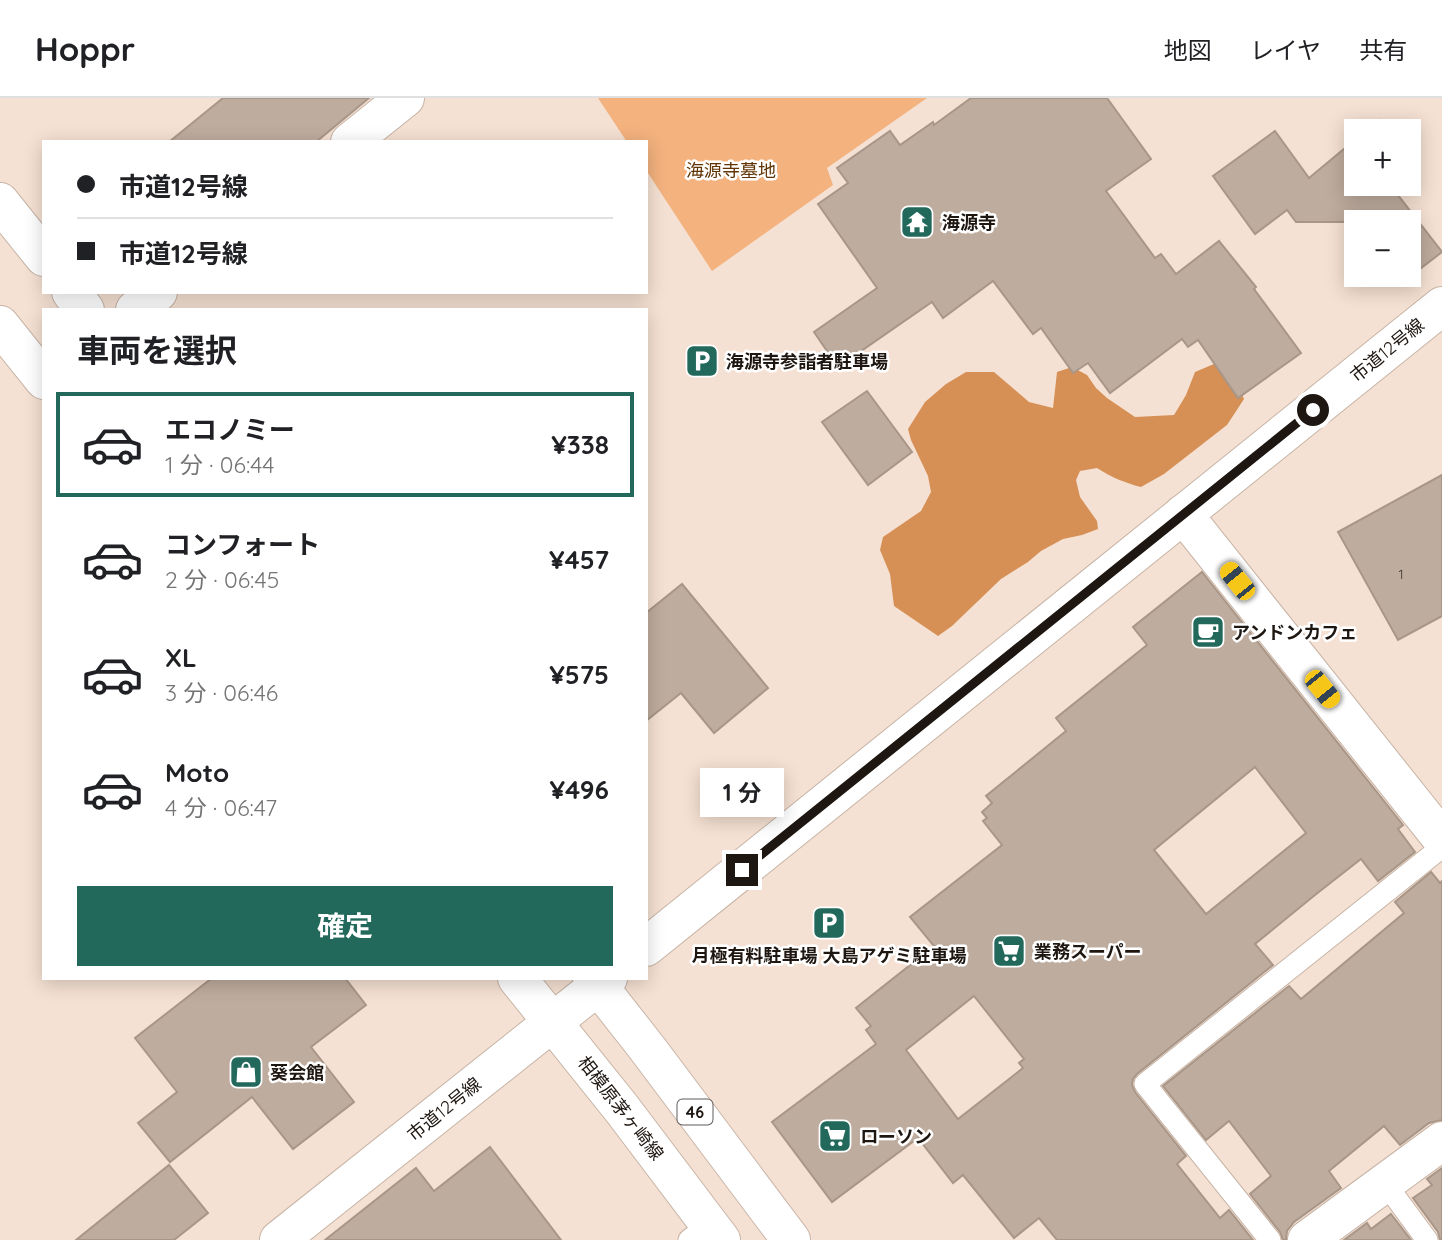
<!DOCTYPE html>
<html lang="ja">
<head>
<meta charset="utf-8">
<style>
  :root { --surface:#fff; --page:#f2f2f2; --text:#202124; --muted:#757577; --line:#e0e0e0; --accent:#22695c }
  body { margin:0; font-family:Quicksand,"Noto Sans JP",sans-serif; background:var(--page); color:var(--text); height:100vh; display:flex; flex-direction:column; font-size:26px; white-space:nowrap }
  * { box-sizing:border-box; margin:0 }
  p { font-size:23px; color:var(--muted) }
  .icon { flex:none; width:38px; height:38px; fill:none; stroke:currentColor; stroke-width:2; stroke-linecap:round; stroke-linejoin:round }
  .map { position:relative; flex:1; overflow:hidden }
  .panel { position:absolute; left:42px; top:210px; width:606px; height:672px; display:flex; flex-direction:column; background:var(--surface); border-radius:0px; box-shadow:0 4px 18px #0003 }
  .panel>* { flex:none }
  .top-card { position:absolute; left:42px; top:42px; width:606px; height:154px; border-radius:0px; box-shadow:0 4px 18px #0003; display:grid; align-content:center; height:154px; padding:0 35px; background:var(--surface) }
  .fabs { position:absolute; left:1344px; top:21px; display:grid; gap:14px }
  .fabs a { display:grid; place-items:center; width:77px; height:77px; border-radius:0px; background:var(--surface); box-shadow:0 4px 18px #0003; font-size:35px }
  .end { position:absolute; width:32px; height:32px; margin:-16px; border:9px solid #1d1611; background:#fff; box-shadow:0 0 0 4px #fff }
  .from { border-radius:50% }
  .bubble { position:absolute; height:49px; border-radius:0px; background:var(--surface); box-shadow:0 4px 18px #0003; font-size:23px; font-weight:700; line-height:49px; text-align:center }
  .car { position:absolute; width:21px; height:42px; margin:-21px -10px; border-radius:9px; box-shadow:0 0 5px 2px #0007; background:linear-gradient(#f5c518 24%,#345 0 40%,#f5c518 0 76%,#345 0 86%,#f5c518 0) }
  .top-card b { display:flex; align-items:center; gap:24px; height:66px; font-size:26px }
  .top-card b+b { border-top:2px solid var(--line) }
  .top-card i { width:18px; height:18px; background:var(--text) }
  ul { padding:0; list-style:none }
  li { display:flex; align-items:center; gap:21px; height:105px; margin:0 14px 10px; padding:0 21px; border:4px solid transparent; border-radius:0px }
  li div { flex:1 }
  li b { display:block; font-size:26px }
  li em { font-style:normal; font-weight:700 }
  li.current { border-color:var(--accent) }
  li>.icon { width:63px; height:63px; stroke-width:1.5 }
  h2 { padding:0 35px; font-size:32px; line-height:84px }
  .primary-button { display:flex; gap:14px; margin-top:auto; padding:14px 35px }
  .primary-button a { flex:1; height:80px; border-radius:0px; background:var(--accent); color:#fff; font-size:28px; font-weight:700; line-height:80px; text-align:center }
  header { display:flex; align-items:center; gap:42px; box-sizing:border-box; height:98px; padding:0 35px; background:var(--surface); border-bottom:2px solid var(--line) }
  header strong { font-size:33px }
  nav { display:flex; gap:38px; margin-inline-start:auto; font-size:24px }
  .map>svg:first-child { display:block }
  .green { fill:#f3b27e }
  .forest { fill:#d69056 }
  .building { fill:#beac9e; stroke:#a89688; stroke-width:2; fill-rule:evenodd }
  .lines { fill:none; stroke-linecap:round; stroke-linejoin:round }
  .service-casing { stroke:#c7b4a6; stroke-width:23 }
  .minor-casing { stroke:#c7b4a6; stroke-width:40 }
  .tertiary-casing { stroke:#c7b4a6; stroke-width:40 }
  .primary-casing { stroke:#c7b4a6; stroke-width:40 }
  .service { stroke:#fff; stroke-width:21 }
  .minor { stroke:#fff; stroke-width:38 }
  .tertiary { stroke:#fff; stroke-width:38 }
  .primary { stroke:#fff; stroke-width:38 }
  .route { stroke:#1d1611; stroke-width:9 }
  .labels { text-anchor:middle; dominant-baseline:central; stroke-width:5; stroke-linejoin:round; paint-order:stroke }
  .number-label { font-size:14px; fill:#453c34 }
  .shield { fill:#fff; stroke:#615c58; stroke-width:2 }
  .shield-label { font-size:16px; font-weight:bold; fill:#1d1611 }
  .park-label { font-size:18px; fill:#613403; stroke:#fff }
  .poi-label { font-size:18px; font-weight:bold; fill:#1d1611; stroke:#fff; text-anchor:start }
  .street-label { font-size:18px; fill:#1d1611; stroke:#fff }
</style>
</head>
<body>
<header>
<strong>Hoppr</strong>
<nav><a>地図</a><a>レイヤ</a><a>共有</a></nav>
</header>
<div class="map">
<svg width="1442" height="1142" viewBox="0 0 1442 1142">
  <rect width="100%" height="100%" fill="#f5e1d3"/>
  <polygon class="green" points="598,0 927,0 827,70 833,87 712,173 646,72 646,44 627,44"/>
  <path class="forest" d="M1221,263L1234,279L1244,301L1227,327L1164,376L1141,389C1125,385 1111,379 1097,370L1080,373L1076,382L1080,399L1097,423L1098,431L1082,437L1063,441L1041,453L1028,464L1001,481L952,528L938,538L894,508L890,476L880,452L883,439L921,413L931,394L928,378L911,342L908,331L925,304L946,286L966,274H994L1029,304L1053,310L1057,274L1072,269L1087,277L1096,290L1107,300L1135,319L1174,317L1186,297L1195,274Z"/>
  <g class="building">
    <polygon points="223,0 369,0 316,44 169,44"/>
    <polygon points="971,0 1107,0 1151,61 1106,93 1155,160 1161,156 1176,176 1219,143 1256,189 1254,191 1301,255 1238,300 1198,242 1188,249 1182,241 1110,295 1088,265 1073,275 1041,230 1033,236 993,183 943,220 932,204 838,269 814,234 877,190 818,106 848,85 837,70 890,33 900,47 933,24 934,27"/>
    <polygon points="1379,22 1388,33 1366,33"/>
    <polygon points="1275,33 1309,80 1356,41 1356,86 1394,86 1391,88 1442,154 1399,187 1391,177 1409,177 1409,124 1356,124 1356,133 1350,124 1296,124 1287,112 1255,136 1213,78"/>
    <polygon points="867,293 912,354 868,387 822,324"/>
    <polygon points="1442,377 1442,518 1398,542 1338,434"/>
    <path d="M1202,474L1403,727L1398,731L1415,754L1378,783L1361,761L1315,797L1255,846L1273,867L1137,976L1133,981L1132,987L1135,994L1186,1058L1177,1066L1220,1120L1229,1112L1253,1142H1057L1039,1120L1014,1140L963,1077L953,1085L918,1040L832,1104L772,1024L876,946L866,932L871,928L856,910L934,848L910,819L1002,747L983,723L987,720L982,714L992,705L986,698L1066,633L1056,620L1147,547L1133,529ZM1255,669L1306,735L1206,816L1154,752ZM974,898L1024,961L1019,965L1023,970L958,1021L906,952Z"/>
    <polygon points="682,486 768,590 714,635 681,595 646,623 646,515"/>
    <polygon points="1431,774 1440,785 1442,783 1442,1022 1429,1025 1400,1047 1384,1028 1329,1073 1341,1090 1294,1124 1287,1133 1286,1142 1283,1142 1280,1134 1250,1096 1271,1078 1229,1023 1206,1042 1163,988 1289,888 1301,901 1404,815 1395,804"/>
    <polygon points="212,880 345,880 366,907 311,949 354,1004 293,1051 252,999 170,1064 138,1025 177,994 135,940"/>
    <polygon points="490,1049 561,1142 325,1142 416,1070 434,1093"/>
    <polygon points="169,1067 208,1115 174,1142 76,1142"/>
    <polygon points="1442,1070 1442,1142 1440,1142 1438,1134 1413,1100 1432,1087 1427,1081"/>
    <polygon points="1391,1116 1411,1142 1344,1142 1367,1125 1371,1131"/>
  </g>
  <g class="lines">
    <defs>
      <g id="service">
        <polyline points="1385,1085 1427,1142"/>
        <polyline points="689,1142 710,1126"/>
        <polyline points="1270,1142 1145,986 1442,749"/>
      </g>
      <g id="minor">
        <polyline points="350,44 405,0"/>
        <polyline points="135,212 158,194"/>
        <polyline points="1183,416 1442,741"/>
        <polyline points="1307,1142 1442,1043"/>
      </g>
      <g id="tertiary">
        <polyline points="646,849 1442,208"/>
        <polyline points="279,1142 608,880"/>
      </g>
      <g id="primary">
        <polyline points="0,104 44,159"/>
        <polyline points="71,194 85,212"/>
        <polyline points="0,227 44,282"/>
        <polyline points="517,880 622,1011 721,1142"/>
        <polyline points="592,880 647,950 791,1142"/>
      </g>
    </defs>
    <use href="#service" class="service-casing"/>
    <use href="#minor" class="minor-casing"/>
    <use href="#tertiary" class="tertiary-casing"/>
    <use href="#primary" class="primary-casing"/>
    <use href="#service" class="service"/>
    <use href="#minor" class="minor"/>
    <use href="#tertiary" class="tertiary"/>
    <use href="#primary" class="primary"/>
  </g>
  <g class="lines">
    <polyline class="route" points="742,772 1313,312"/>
  </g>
  <defs>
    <symbol id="temple-square" viewBox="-11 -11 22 22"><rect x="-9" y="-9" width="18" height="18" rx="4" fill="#22695c" stroke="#fff"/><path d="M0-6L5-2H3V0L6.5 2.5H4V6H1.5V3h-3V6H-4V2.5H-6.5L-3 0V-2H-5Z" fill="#fff"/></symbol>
    <symbol id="parking-square" viewBox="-11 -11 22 22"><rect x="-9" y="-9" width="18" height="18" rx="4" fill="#22695c" stroke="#fff"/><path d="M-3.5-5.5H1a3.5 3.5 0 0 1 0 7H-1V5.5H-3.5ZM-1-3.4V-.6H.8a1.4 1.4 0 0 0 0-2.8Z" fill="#fff"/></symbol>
    <symbol id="cafe-square" viewBox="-11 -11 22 22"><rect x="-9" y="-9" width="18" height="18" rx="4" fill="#22695c" stroke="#fff"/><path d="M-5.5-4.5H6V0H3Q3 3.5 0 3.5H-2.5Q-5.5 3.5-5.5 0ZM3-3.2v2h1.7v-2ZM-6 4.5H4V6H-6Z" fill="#fff"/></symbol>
    <symbol id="supermarket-square" viewBox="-11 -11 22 22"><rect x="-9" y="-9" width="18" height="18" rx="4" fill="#22695c" stroke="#fff"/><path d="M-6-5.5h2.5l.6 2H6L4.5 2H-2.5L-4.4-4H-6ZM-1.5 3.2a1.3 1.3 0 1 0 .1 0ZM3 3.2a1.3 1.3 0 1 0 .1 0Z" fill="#fff"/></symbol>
    <symbol id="shop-square" viewBox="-11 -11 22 22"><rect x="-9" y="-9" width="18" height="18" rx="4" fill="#22695c" stroke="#fff"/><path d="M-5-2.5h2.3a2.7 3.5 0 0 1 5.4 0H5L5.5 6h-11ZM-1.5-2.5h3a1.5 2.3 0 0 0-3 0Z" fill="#fff"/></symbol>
  </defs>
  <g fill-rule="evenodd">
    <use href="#temple-square" x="898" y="105" width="38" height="38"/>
    <use href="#parking-square" x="683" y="244" width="38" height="38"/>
    <use href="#cafe-square" x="1189" y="515" width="38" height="38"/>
    <use href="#parking-square" x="810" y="806" width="38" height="38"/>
    <use href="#supermarket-square" x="990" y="834" width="38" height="38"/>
    <use href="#shop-square" x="227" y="955" width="38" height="38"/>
    <use href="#supermarket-square" x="816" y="1019" width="38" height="38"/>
  </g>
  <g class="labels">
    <g class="number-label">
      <text x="1401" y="476">1</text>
    </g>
    <rect class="shield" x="677.5" y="1001.5" width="35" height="25" rx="5"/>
    <g class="shield-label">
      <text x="695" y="1014">46</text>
    </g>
    <g class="park-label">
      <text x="731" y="72">海源寺墓地</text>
    </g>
    <g class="poi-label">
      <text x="942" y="124">海源寺</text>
      <text x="726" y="263">海源寺参詣者駐車場</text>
      <text x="1232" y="534">アンドンカフェ</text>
      <text x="1034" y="853">業務スーパー</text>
      <text x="829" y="857" text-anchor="middle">月極有料駐車場 大島アゲミ駐車場</text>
      <text x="270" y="974">葵会館</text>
      <text x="860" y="1038">ローソン</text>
    </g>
    <g class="street-label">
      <text transform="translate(1387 252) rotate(-39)">市道12号線</text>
      <text transform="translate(621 1010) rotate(52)">相模原茅ヶ崎線</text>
      <text transform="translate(444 1011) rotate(-39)">市道12号線</text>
    </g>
  </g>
</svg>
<div class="fabs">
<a>+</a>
<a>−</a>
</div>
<i class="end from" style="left:1313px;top:312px"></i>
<i class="end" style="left:742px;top:772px"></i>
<div class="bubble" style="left:700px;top:670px;width:84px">1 分</div>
<i class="car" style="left:1237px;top:483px;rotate:321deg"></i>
<i class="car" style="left:1322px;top:591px;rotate:141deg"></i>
<div class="top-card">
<b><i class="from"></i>市道12号線</b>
<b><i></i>市道12号線</b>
</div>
<section class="panel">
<h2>車両を選択</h2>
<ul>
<li class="current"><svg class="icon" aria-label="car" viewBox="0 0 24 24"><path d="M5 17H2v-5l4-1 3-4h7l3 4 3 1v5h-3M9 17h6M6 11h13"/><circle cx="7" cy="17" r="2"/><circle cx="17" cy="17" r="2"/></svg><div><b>エコノミー</b><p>1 分 · 06:44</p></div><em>¥338</em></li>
<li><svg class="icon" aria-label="car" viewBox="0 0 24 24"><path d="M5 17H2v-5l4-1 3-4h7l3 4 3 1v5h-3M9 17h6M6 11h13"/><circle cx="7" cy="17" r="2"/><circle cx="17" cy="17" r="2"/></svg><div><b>コンフォート</b><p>2 分 · 06:45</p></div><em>¥457</em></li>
<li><svg class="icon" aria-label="car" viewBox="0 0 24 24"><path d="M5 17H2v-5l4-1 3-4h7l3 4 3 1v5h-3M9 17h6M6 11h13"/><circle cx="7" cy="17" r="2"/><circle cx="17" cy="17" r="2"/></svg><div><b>XL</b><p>3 分 · 06:46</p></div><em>¥575</em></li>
<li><svg class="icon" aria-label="car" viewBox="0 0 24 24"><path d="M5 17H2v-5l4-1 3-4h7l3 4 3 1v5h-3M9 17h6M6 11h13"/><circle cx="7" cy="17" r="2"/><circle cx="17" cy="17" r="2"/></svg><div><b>Moto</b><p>4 分 · 06:47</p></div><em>¥496</em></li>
</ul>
<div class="primary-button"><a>確定</a></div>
</section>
</div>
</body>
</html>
